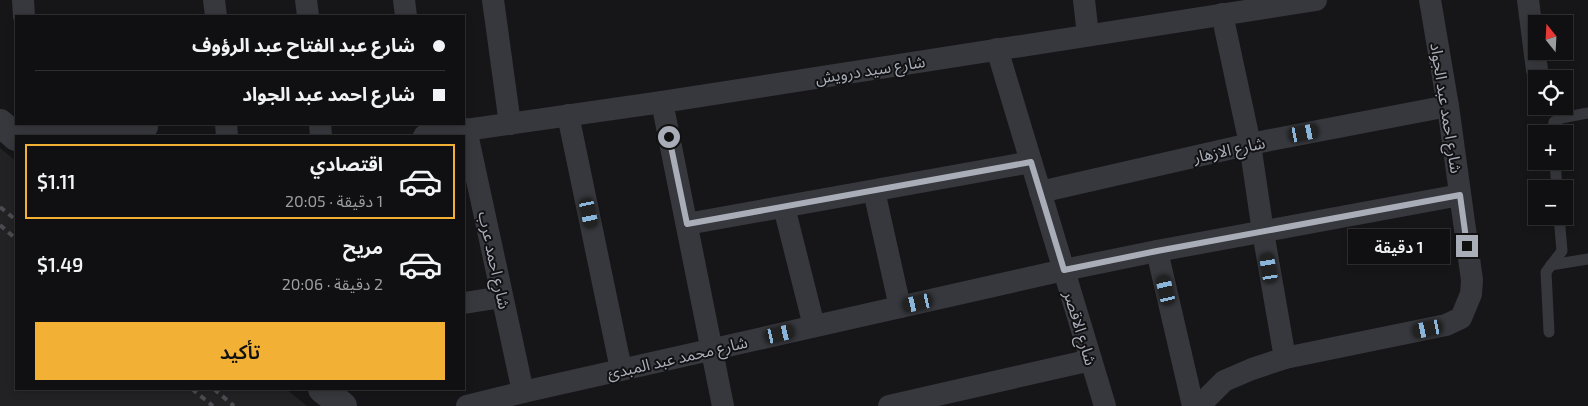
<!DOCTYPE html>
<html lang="ar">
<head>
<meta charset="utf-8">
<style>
  :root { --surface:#101012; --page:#19191b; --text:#f1f3f6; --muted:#9c9d9f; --line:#303032; --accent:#f2b134 }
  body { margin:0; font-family:"Exo 2","Noto Sans Arabic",sans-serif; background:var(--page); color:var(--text); direction:rtl; height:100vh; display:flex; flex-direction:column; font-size:19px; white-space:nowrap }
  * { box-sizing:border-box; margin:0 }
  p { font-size:16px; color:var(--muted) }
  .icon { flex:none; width:28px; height:28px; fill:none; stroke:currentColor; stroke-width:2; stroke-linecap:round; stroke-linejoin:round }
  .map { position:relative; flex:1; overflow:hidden; direction:ltr }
  .details { position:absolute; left:15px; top:135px; width:450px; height:255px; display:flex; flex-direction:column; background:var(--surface); border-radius:0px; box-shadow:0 2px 8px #0003,0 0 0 1px var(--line); direction:rtl }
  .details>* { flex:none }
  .banner { position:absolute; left:15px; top:15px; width:450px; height:110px; border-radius:0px; box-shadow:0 2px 8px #0003,0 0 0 1px var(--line); direction:rtl; display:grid; align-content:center; height:110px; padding:0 20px; background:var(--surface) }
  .needle { width:32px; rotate:342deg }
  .controls { position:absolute; left:1528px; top:15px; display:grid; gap:10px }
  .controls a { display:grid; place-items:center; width:45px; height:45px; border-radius:0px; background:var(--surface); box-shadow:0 2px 8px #0003,0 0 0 1px var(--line); font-size:25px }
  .end { position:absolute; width:22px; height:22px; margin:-11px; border:6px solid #a8adb8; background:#111; box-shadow:0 0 0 2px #111 }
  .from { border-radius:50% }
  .bubble { position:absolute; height:35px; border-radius:0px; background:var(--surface); box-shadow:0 2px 8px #0003,0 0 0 1px var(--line); font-size:16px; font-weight:600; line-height:35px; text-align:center; direction:rtl }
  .car { position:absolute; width:15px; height:30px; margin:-15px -8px; border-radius:6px; box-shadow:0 0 4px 1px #0007; background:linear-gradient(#222 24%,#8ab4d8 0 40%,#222 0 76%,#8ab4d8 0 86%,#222 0) }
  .banner b { display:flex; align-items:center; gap:18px; height:48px; font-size:19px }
  .banner b+b { border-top:1px solid var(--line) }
  .banner i { width:12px; height:12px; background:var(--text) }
  ul { padding:9px 0 0; list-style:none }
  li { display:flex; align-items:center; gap:15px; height:75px; margin:0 10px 8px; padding:0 10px; border:2px solid transparent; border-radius:0px }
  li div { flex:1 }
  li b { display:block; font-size:19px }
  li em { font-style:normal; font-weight:600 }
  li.current { border-color:var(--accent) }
  li>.icon { width:45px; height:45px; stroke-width:1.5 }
  .action { display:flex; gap:10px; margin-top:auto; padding:10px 20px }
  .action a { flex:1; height:58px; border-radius:0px; background:var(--accent); color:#111; font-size:20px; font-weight:600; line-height:58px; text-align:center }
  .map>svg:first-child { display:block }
  .built { fill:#222225 }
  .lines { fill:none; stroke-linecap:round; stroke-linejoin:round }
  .service { stroke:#37383d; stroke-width:11 }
  .minor { stroke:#37383d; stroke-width:22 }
  .tertiary { stroke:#37383d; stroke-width:28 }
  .rail { stroke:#4a4c52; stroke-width:4; stroke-dasharray:6 5; stroke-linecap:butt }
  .route { stroke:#a8adb8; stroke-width:6 }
  .labels { text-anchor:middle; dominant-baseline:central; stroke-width:4; stroke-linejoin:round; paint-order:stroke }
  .street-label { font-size:16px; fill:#a8adb8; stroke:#111113 }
</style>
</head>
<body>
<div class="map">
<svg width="1588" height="406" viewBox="0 0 1588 406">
  <rect width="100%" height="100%" fill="#161618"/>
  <polygon class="built" points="0,148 16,161 16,389 286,389 307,406 0,406"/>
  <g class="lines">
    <g class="service">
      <polyline points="1552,134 1554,122 1561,118 1588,113"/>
      <polyline points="1555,161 1557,189"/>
      <polyline points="1551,265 1588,259"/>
      <polyline points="1549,332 1546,272 1562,251 1559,216"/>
    </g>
    <g class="minor">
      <polyline points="23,0 24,16"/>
      <polyline points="214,0 216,16"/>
      <polyline points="306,0 308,16"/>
      <polyline points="404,0 406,16"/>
      <polyline points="493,0 510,124"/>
      <polyline points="1084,0 1088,35"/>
      <polyline points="1528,0 1537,70"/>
      <polyline points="1222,14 1250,144 1263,232 1285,358"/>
      <polyline points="997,49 1105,406"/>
      <polyline points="662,102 723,406"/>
      <polyline points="568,115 621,369"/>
      <polyline points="226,124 227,136"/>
      <polyline points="320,124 321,136"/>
      <polyline points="466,129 523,392"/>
      <polyline points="25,135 147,127"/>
      <polyline points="424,136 662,102 1316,0"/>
      <polyline points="874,191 900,307"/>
      <polyline points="1040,192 1250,144 1448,106"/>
      <polyline points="784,207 814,326"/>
      <polyline points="687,224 1031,162"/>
      <polyline points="1157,251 1193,406"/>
      <polyline points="464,303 502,297"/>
      <polyline points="467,406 523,392 1064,270 1157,251 1460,195"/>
      <polyline points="889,406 1091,360"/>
      <polyline points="1199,406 1224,381 1252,369 1285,358 1446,325 1461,318 1471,294 1472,280 1448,106 1430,0"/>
    </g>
    <g class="tertiary">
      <polyline points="0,123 16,137"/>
      <polyline points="322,389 343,406"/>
    </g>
    <g class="rail">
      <polyline points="0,207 16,220"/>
      <polyline points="0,225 16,239"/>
      <polyline points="192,389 213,406"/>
      <polyline points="214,389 234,406"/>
    </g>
  </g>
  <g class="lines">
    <polyline class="route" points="669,137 687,224 1031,162 1064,270 1157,251 1460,195 1467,246"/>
  </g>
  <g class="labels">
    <g class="street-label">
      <text transform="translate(870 69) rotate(-9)">شارع سيد درويش</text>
      <text transform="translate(1447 108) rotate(81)">شارع احمد عبد الجواد</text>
      <text transform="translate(1229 149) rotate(-12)">شارع الازهار</text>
      <text transform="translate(495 260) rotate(78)">شارع احمد عرب</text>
      <text transform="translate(1081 328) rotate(73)">شارع الاقصر</text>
      <text transform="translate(677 357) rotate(-13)">شارع محمد عبد المبدئ</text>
    </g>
  </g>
</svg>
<div class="controls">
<a><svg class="needle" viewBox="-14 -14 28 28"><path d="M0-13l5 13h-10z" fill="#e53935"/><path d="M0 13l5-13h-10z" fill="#9c9d9f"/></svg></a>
<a><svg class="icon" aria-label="locate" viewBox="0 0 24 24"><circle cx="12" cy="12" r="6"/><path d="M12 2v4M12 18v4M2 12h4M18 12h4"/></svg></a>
<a>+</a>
<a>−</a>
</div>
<i class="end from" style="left:669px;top:137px"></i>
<i class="end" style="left:1467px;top:246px"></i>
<div class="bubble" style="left:1348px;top:229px;width:102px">1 دقيقة</div>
<i class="car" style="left:1304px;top:133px;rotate:79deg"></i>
<i class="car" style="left:589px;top:213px;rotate:168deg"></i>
<i class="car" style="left:1269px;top:268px;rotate:350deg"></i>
<i class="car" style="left:1166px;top:290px;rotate:347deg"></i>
<i class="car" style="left:918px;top:303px;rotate:257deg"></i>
<i class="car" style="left:1428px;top:329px;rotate:258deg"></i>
<i class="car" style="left:780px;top:334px;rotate:77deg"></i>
<div class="banner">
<b><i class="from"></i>شارع عبد الفتاح عبد الرؤوف</b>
<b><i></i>شارع احمد عبد الجواد</b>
</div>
<section class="details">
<ul>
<li class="current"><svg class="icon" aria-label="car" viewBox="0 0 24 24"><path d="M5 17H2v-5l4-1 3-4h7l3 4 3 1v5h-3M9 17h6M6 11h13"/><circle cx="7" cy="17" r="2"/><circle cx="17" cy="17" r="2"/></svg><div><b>اقتصادي</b><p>1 دقيقة · 20:05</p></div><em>$1.11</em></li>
<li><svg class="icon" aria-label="car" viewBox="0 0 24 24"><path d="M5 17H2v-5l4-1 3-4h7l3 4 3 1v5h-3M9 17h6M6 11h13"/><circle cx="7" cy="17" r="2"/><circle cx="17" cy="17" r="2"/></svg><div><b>مريح</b><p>2 دقيقة · 20:06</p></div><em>$1.49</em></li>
</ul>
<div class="action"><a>تأكيد</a></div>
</section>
</div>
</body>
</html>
